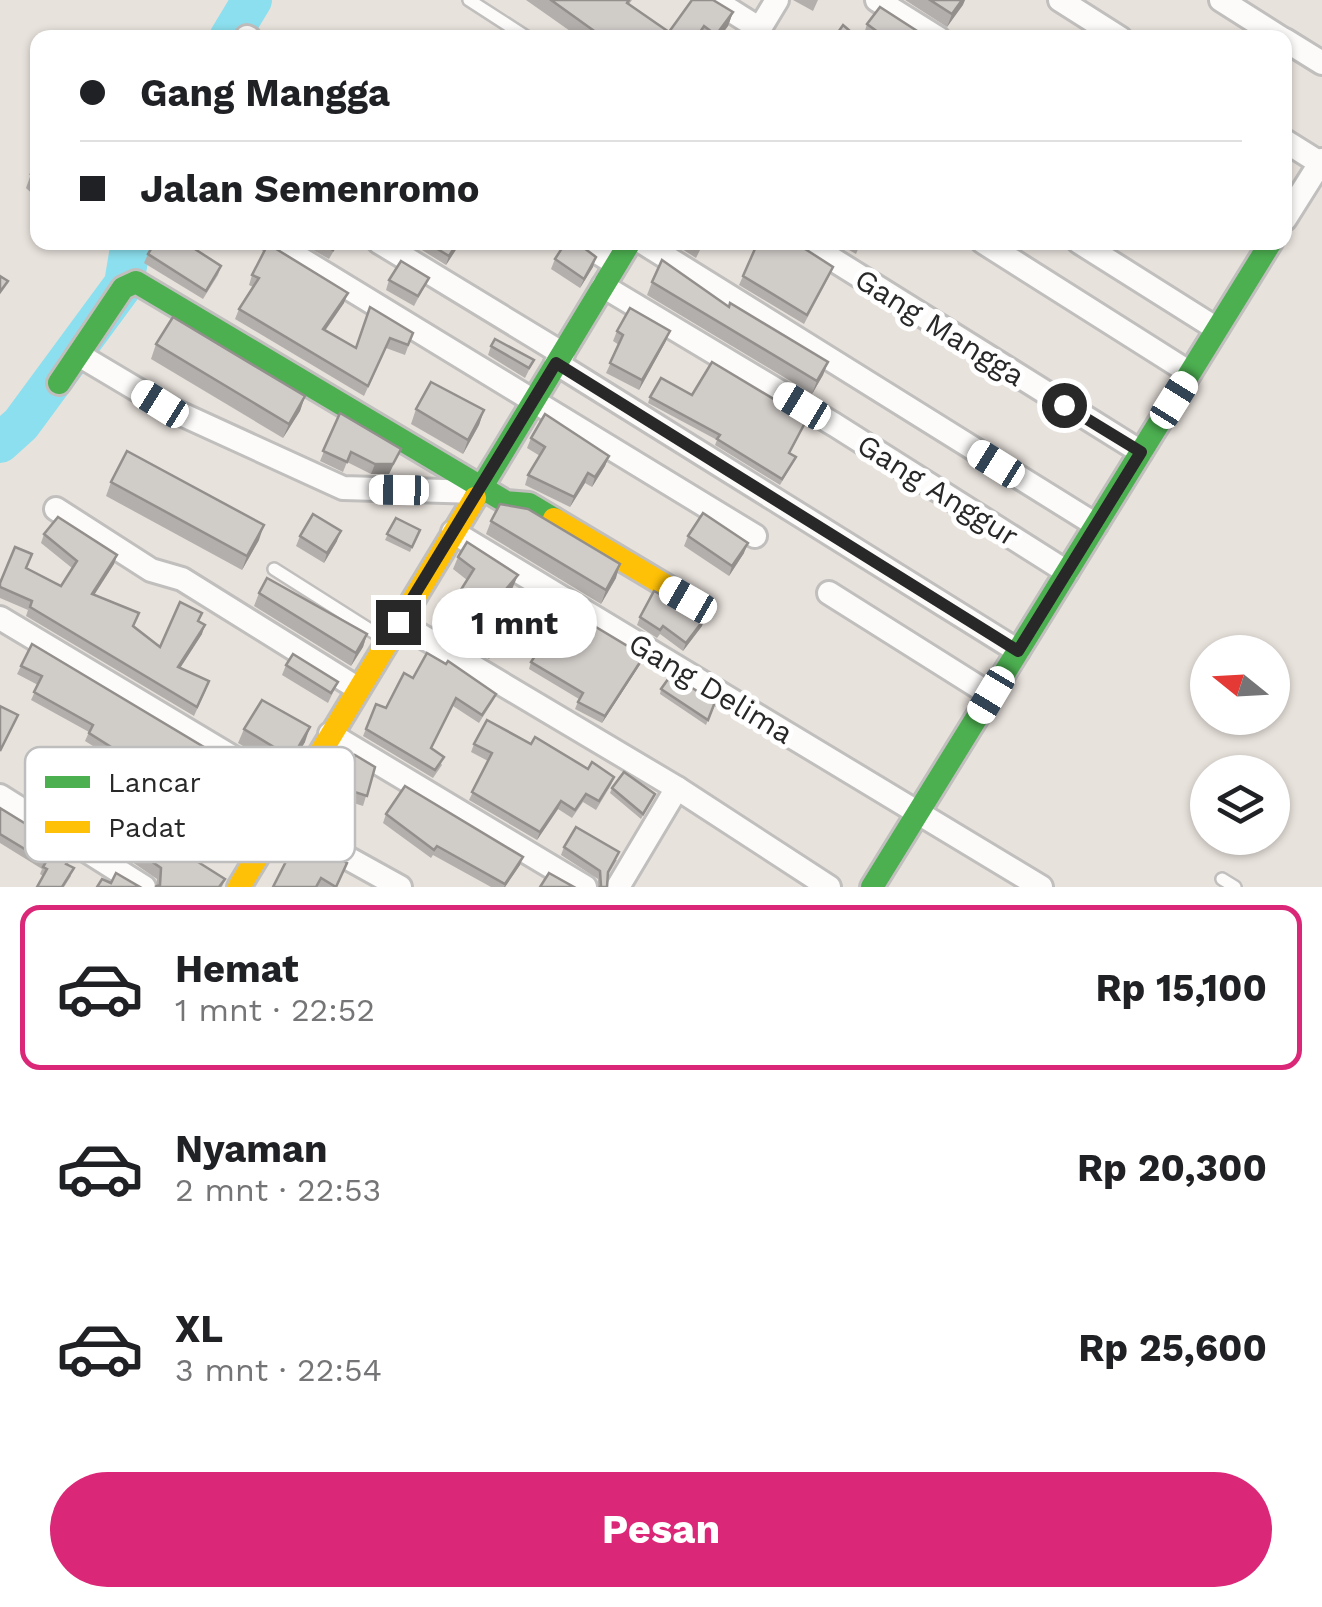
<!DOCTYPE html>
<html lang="id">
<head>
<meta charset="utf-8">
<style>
  :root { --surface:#fff; --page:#f2f2f2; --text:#202124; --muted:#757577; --line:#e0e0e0; --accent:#db2777 }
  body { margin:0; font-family:"Work Sans",sans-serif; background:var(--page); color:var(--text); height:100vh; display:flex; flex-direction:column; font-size:38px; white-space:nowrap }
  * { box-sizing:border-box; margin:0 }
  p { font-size:32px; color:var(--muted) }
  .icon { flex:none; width:55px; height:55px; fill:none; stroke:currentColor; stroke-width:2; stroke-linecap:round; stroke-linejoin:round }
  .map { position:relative; height:887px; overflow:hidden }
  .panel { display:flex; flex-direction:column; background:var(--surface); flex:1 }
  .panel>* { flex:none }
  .hud { position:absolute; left:30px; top:30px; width:1262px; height:220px; border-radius:20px; box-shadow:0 2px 8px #0004; display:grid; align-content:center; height:220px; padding:0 50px; background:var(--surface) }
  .needle { width:65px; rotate:288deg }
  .tools { position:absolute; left:1190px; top:635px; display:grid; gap:20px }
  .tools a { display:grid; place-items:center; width:100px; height:100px; border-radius:50%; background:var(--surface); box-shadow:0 2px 8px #0004; font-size:50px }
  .end { position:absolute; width:45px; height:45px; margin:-22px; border:12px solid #282828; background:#fff; box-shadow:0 0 0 5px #fff }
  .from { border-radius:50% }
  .bubble { position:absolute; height:70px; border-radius:35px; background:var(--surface); box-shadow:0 2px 8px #0004; font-size:32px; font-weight:700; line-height:70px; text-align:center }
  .car { position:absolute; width:30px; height:60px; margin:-30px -15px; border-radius:12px; box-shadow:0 0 8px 2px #0007; background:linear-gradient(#fff 24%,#345 0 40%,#fff 0 76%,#345 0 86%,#fff 0) }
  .hud b { display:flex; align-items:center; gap:35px; height:95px; font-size:38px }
  .hud b+b { border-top:2px solid var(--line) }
  .hud i { width:25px; height:25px; background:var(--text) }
  ul { padding:18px 0 0; list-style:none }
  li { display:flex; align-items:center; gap:30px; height:165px; margin:0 20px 15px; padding:0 30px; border:5px solid transparent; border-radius:20px }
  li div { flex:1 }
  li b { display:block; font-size:38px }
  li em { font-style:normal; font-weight:700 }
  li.active { border-color:var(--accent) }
  li>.icon { width:90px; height:90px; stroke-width:1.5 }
  .cta { display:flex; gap:20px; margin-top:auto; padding:20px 50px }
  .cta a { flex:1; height:115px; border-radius:60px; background:var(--accent); color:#fff; font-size:40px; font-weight:700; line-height:115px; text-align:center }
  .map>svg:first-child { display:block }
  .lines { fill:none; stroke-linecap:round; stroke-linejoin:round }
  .river { stroke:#8cdfee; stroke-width:40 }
  .lane-casing { stroke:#c0bfbe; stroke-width:16 }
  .street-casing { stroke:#c0bfbe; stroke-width:28 }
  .fast-casing { stroke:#c0bfbe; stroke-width:28 }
  .slow-casing { stroke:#c0bfbe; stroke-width:28 }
  .lane { stroke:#fcfbfa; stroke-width:11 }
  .street { stroke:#fcfbfa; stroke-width:22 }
  .fast { stroke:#4caf50; stroke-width:22 }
  .slow { stroke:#ffc107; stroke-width:22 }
  .wall { fill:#b3afac }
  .shaded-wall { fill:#928f8c }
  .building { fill:#d0ccc8; stroke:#928f8c; stroke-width:2.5 }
  .route { stroke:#282828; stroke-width:12 }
  .labels { text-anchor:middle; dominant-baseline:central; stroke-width:10; stroke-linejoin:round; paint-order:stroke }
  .street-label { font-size:30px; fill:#282828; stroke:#fff }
  .key { fill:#fff; stroke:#bebebe; stroke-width:2.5 }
  .key-label { font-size:28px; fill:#282828 }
</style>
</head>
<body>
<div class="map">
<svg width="1322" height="887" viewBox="0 0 1322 887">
  <rect width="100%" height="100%" fill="#e8e2dc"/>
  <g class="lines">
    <g class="river">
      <polyline points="229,38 252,0"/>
      <polyline points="0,443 21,424 124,284 131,242"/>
    </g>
    <defs>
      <g id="lane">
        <polyline points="469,0 528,38"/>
        <polyline points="274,569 386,640"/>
        <polyline points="1222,879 1235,887"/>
      </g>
      <g id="street">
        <polyline points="714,0 760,29"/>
        <polyline points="877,0 938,38"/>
        <polyline points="1060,0 1120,38"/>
        <polyline points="1221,0 1281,38"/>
        <polyline points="247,37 249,38"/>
        <polyline points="754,38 777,0"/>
        <polyline points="1285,40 1322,63"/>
        <polyline points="1285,141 1320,163"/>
        <polyline points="1285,219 1322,160"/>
        <polyline points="273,242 755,536"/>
        <polyline points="379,242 563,354"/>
        <polyline points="581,242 616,264"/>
        <polyline points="642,242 1096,525"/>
        <polyline points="805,242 1141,452"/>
        <polyline points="983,242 1190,373"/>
        <polyline points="1079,242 1217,329"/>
        <polyline points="603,286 835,425 1067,572"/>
        <polyline points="79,355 168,408 343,488 478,492"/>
        <polyline points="556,363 1018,651"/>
        <polyline points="56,509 151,570 182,579 357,688"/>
        <polyline points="453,532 1041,887"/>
        <polyline points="829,593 991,695"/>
        <polyline points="0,618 294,794"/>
        <polyline points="403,625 677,788 829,887"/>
        <polyline points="330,734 585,887"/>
        <polyline points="0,796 144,887"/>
        <polyline points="279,820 400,887"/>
        <polyline points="618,887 677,788"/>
      </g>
      <g id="fast">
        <polyline points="59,383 123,288 136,282 506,502 529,504 554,519"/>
        <polyline points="475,498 630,242"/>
        <polyline points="872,887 1271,242"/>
      </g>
      <g id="slow">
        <polyline points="554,519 688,599"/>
        <polyline points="239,887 475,498"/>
      </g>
    </defs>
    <use href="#lane" class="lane-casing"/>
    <use href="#street" class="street-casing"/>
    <use href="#fast" class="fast-casing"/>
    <use href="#slow" class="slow-casing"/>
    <use href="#lane" class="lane"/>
    <use href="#street" class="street"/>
    <use href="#fast" class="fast"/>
    <use href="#slow" class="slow"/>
  </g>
  <g class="wall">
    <polygon points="526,0 632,0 629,4 669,32 733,12 728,26 719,38 580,38"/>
    <polygon points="793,0 818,0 813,11"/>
    <polygon points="905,0 965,0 947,27"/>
    <polygon points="867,24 928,38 869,38 864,34"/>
    <polygon points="38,166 38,199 26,188 31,174"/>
    <polygon points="299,242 339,242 329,259"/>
    <polygon points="409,242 461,242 446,265"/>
    <polygon points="671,242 704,242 696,258"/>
    <polygon points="752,242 799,242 799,245 830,275 804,324 739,285 757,245"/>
    <polygon points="835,242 861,242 856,254"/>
    <polygon points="148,254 221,266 218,275 203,299 144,263"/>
    <polygon points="555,259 593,267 580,288 551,269"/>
    <polygon points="252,275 344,303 325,331 356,348 413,333 405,355 386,348 364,396 235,319 239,309 253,287 249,285"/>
    <polygon points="429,278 414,306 386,290 389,280"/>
    <polygon points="652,282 729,307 828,362 823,375 812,394 647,295"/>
    <polygon points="617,331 666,341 639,390 606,373 619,345 613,341"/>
    <polygon points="156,344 305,396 300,411 283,438 151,359"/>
    <polygon points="491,346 534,360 525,378 488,355"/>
    <polygon points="692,395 807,419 789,454 793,463 780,485 715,445 717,440 648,403 650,397"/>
    <polygon points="416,409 484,410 479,425 463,454 411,424"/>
    <polygon points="340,413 401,449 389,474 371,474 347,462 343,472 320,461"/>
    <polygon points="531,438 609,456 605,466 592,487 585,483 570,507 525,485 528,475 540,456 527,448"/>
    <polygon points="111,482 259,540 242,570 106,496"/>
    <polygon points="396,518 420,530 410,552 385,540"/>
    <polygon points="491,521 616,578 601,604 486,534"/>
    <polygon points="44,534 117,555 114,564 94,595 160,647 199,621 202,634 180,668 206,690 194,716 26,616 28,610 0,598 0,583 27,568 61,586 72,568 41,543"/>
    <polygon points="300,536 337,541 324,563 296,546"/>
    <polygon points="688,536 744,553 729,576 684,546"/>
    <polygon points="458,557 513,587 505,598 518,606 514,619 489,659 440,628 445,615 467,580 453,569"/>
    <polygon points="259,593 367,634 363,647 351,666 254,606"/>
    <polygon points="640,617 702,626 683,651 660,634 657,638 637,625"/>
    <polygon points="546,619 644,656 641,663 602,723 575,709 579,699 529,669 531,662 551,631 544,627"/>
    <polygon points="286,665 338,682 328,703 282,675"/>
    <polygon points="21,666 269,786 266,795 253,815 258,818 245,841 236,835 249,815 174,778 171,783 139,767 95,838 78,828 81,819 117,761 85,741 89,732 31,700 38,685 17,674"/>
    <polygon points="413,678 496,694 493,701 479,723 453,706 431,748 442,765 433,778 363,736 376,704 386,708"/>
    <polygon points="661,689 715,702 706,725 660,694"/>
    <polygon points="244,729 305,742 287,772 238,743"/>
    <polygon points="474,744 531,744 588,769 614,777 611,785 596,810 583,802 572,818 558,809 537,840 469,800 488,761 471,752"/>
    <polygon points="375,767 363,806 338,798 342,788"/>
    <polygon points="612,788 655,794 641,819 610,793"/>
    <polygon points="0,808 70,861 67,865 71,876 64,887 37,887 43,876 40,874 42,869 0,843"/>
    <polygon points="386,814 520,865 505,887 491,887 433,855 431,858 383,823"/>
    <polygon points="174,817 170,828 163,839 225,879 222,887 155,887 156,886 157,879 122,855 126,844"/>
    <polygon points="299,836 337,887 273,887"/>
    <polygon points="564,847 617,860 608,875 608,887 598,887 598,879 561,855"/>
  </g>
  <g class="shaded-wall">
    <polygon points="962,0 965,0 963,5 947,27 952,14"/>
    <polygon points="733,12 728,26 719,38 715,38"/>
    <polygon points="458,242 461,242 446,265 449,256"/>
    <polygon points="596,257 593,267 580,288 584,279"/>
    <polygon points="348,293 344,303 319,339 323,329"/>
    <polygon points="670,331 666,341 639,390 642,380"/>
    <polygon points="828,362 823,375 812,394 817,381"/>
    <polygon points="305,396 300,411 283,438 289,424"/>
    <polygon points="484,410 479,425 463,454 468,440"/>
    <polygon points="401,449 389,474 371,474 375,464"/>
    <polygon points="609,456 605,466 592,487 595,477"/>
    <polygon points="588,473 585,483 570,507 574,497"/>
    <polygon points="264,525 259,540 242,570 247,556"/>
    <polygon points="341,531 337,541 324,563 327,553"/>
    <polygon points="748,543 744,553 729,576 732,566"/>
    <polygon points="117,555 114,564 89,603 92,594"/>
    <polygon points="620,564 616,578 601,604 606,590"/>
    <polygon points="518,575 513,587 496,608 501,595"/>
    <polygon points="518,606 514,619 489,659 493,646"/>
    <polygon points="705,618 702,626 683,651 686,643"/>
    <polygon points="205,625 202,634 175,676 178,667"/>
    <polygon points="367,634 363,647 351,666 356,653"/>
    <polygon points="644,656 641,663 602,723 605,716"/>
    <polygon points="310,727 305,742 287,772 292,758"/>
    <polygon points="142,758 139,767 95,838 98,829"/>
    <polygon points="269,786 266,795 252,816 255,808"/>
    <polygon points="561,801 558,809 537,840 540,832"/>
    <polygon points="174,817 170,828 156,849 160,838"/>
    <polygon points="523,857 520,865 505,887 504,887"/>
  </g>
  <g class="building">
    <polygon points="551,0 629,0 627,3 669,32 692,0 713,0 733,12 716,35 704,26 696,38 604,38"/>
    <polygon points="930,0 962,0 952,14"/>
    <polygon points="880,7 928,38 886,38 867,24"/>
    <polygon points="843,25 858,38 834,38"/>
    <polygon points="38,166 38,180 31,174"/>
    <polygon points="155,242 184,242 221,266 206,291 148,254"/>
    <polygon points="318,242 337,242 333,250"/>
    <polygon points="426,242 458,242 449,256"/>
    <polygon points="566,242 576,242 596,257 584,279 555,259"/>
    <polygon points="691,242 703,242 700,248"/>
    <polygon points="758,242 799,242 799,245 833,267 807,315 743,276"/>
    <polygon points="268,244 348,293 323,329 356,348 370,307 413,333 408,345 390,338 368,386 239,309 259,278 252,275"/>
    <polygon points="662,260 729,307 730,303 828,362 817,381 652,282"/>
    <polygon points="401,261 429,278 418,296 389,280"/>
    <polygon points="0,276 8,281 0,292"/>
    <polygon points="630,308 670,331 642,380 610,363 623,335 617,331"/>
    <polygon points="173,317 305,396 289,424 156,344"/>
    <polygon points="495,339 534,360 529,368 491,346"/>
    <polygon points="712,362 807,419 789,453 796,457 782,479 717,439 720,435 650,397 661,378 692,395"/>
    <polygon points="431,382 484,410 468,440 416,409"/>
    <polygon points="340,413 401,449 393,464 375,464 351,452 347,462 323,451"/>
    <polygon points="545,414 609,456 595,477 588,473 574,497 528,475 545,447 531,438"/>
    <polygon points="127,451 264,525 247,556 111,482"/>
    <polygon points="500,504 528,509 620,564 606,590 491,521"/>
    <polygon points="703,513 748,543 732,566 688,536"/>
    <polygon points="313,514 341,531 327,553 300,536"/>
    <polygon points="58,517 117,555 92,594 139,613 133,626 160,647 180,602 202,613 198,621 205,625 178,667 209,681 197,707 30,607 32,601 0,587 0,583 15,547 32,554 26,568 61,586 77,561 44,534"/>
    <polygon points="396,518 420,530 412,547 387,534"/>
    <polygon points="467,542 518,575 501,595 518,606 493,646 445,615 474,569 458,557"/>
    <polygon points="267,578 367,634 356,653 259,593"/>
    <polygon points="654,591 705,618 686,643 663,626 660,630 640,617"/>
    <polygon points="556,603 644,656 605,716 578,702 583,693 531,662 555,625 546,619"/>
    <polygon points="32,644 269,786 255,808 177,769 175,774 142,758 98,829 81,819 122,754 89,733 93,725 34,692 42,676 21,666"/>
    <polygon points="427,653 446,664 448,661 496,694 482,715 456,698 431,748 444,757 435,770 366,729 376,704 386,708 404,673 413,678"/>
    <polygon points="293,654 338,682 331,693 286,665"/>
    <polygon points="671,675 715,702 708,720 661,689"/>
    <polygon points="262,700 310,727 292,758 244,729"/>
    <polygon points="0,706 18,715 0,751"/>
    <polygon points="487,720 531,744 535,737 588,769 592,762 614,777 599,801 586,794 575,810 561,801 540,832 472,792 492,753 474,744"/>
    <polygon points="355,755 375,767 367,796 342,788"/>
    <polygon points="624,772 655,794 643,814 612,788"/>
    <polygon points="405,786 523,857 505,884 437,846 434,850 386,814"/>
    <polygon points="154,803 174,817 160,838 225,879 219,887 155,887 160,885 161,868 126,844"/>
    <polygon points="0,808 73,853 66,864 74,868 62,887 37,887 47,869 43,867 46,862 0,834"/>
    <polygon points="576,827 619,852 608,872 607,887 599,887 601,886 600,871 564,847"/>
    <polygon points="299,836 347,863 336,887 321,878 316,887 273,887"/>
    <polygon points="116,873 140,887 97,887 102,879 111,883"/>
    <polygon points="549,873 574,887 540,887"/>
  </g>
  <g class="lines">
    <polyline class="route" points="398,622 556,363 1018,651 1141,452 1064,405"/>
  </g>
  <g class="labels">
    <g class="street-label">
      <text transform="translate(940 327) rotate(32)">Gang Mangga</text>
      <text transform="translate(938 490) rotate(32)">Gang Anggur</text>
      <text transform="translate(711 688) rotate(31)">Gang Delima</text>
    </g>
  </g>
  <rect x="25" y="747" width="330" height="115" rx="15" class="key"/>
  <rect x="45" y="776" width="45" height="12" fill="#4caf50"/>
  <rect x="45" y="821" width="45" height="12" fill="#ffc107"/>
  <g class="key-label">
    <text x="108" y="792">Lancar</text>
    <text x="108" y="837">Padat</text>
  </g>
</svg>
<div class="tools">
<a><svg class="needle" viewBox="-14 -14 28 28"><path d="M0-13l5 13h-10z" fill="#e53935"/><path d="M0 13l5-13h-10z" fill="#757577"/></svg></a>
<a><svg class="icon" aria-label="layers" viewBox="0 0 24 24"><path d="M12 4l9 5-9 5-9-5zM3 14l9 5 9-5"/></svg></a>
</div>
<i class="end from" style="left:1064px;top:405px"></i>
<i class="end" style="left:398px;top:622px"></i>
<div class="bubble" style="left:432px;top:588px;width:165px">1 mnt</div>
<i class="car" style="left:1174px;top:400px;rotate:32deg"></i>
<i class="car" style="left:160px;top:404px;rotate:302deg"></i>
<i class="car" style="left:802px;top:406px;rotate:301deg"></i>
<i class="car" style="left:996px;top:464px;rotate:302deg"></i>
<i class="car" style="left:399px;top:490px;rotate:271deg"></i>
<i class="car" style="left:688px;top:600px;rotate:300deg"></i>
<i class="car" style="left:991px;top:695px;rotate:211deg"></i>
<div class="hud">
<b><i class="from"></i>Gang Mangga</b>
<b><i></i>Jalan Semenromo</b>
</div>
</div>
<section class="panel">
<ul>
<li class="active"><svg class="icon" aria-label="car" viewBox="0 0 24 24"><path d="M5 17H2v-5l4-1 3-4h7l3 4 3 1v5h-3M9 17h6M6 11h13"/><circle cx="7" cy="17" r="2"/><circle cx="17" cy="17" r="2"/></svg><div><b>Hemat</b><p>1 mnt · 22:52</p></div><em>Rp 15,100</em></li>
<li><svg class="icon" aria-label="car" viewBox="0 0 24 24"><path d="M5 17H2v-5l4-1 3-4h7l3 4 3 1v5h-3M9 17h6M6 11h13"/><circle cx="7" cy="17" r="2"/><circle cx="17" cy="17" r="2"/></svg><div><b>Nyaman</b><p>2 mnt · 22:53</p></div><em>Rp 20,300</em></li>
<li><svg class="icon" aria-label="car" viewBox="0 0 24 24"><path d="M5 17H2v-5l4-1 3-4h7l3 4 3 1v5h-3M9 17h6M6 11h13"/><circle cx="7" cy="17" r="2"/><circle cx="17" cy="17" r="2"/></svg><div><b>XL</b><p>3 mnt · 22:54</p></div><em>Rp 25,600</em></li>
</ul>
<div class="cta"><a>Pesan</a></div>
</section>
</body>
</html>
